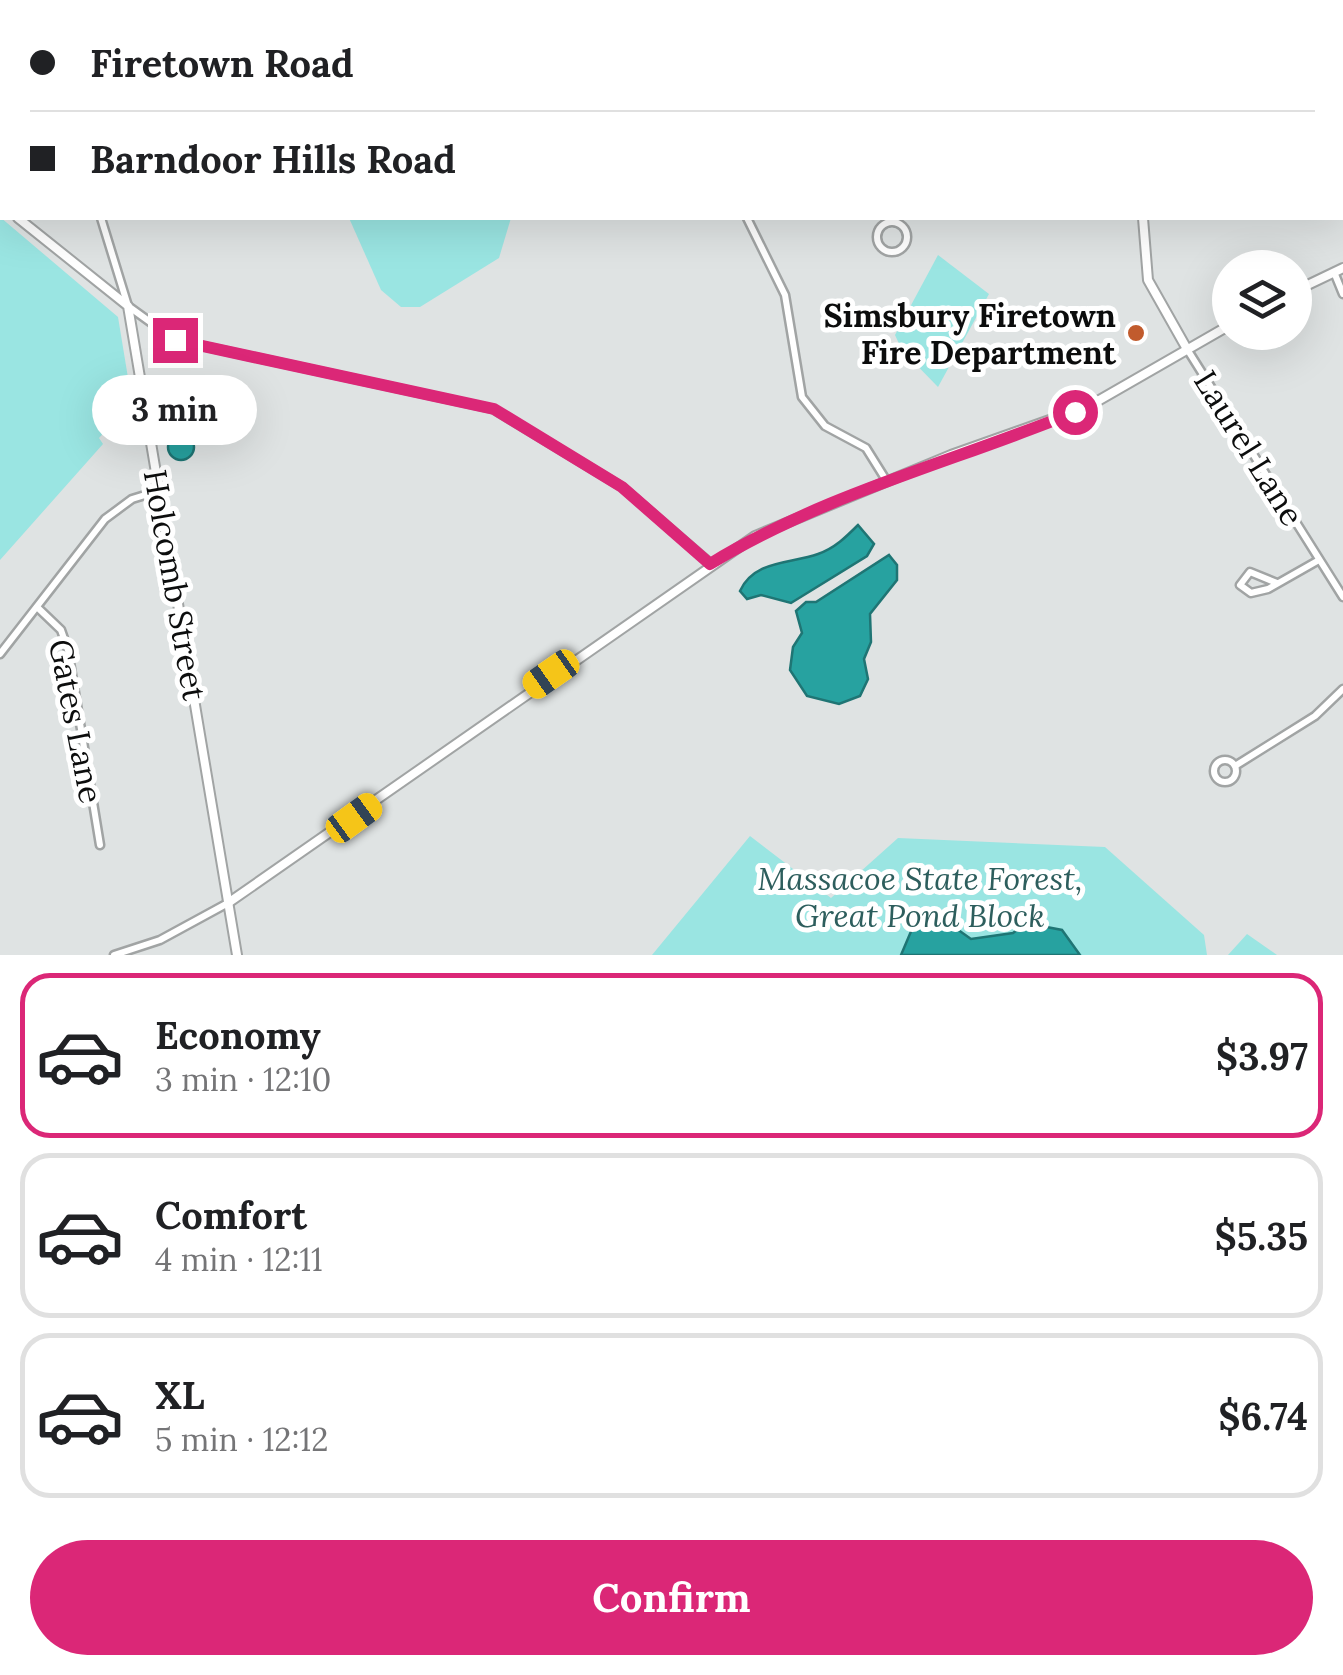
<!DOCTYPE html>
<html lang="en">
<head>
<meta charset="utf-8">
<style>
  :root { --surface:#fff; --page:#f6f6f6; --text:#202124; --muted:#757577; --line:#e0e0e0; --accent:#db2777 }
  body { margin:0; font-family:Lora,serif; background:var(--page); color:var(--text); height:100vh; display:flex; flex-direction:column; font-size:38px; white-space:nowrap }
  * { box-sizing:border-box; margin:0 }
  p { font-size:32px; color:var(--muted) }
  .icon { flex:none; width:55px; height:55px; fill:none; stroke:currentColor; stroke-width:2; stroke-linecap:round; stroke-linejoin:round }
  .map { position:relative; height:955px; overflow:hidden }
  .sheet { display:flex; flex-direction:column; background:var(--surface); flex:1 }
  .sheet>* { flex:none }
  .hud { position:absolute; left:0px; top:0px; width:1345px; height:220px; box-shadow:0 10px 40px #0002; display:grid; align-content:center; height:220px; padding:0 30px; background:var(--surface) }
  .controls { position:absolute; left:1212px; top:250px; display:grid; gap:20px }
  .controls a { display:grid; place-items:center; width:100px; height:100px; border-radius:50%; background:var(--surface); box-shadow:0 10px 40px #0002; font-size:50px }
  .end { position:absolute; width:45px; height:45px; margin:-22px; border:12px solid #db2777; background:#fff; box-shadow:0 0 0 5px #fff }
  .from { border-radius:50% }
  .bubble { position:absolute; height:70px; border-radius:35px; background:var(--surface); box-shadow:0 10px 40px #0002; font-size:32px; font-weight:700; line-height:70px; text-align:center }
  .car { position:absolute; width:30px; height:60px; margin:-30px -15px; border-radius:12px; box-shadow:0 0 8px 2px #0007; background:linear-gradient(#f5c518 24%,#345 0 40%,#f5c518 0 76%,#345 0 86%,#f5c518 0) }
  .hud b { display:flex; align-items:center; gap:35px; height:95px; font-size:38px }
  .hud b+b { border-top:2px solid var(--line) }
  .hud i { width:25px; height:25px; background:var(--text) }
  ul { padding:18px 0 0; list-style:none }
  li { display:flex; align-items:center; gap:30px; height:165px; margin:0 20px 15px; padding:0 10px; border:5px solid var(--line); border-radius:30px }
  li div { flex:1 }
  li b { display:block; font-size:38px }
  li em { font-style:normal; font-weight:700 }
  li.active { border-color:var(--accent) }
  li>.icon { width:90px; height:90px; stroke-width:1.5 }
  .cta { display:flex; gap:20px; margin-top:auto; padding:20px 30px }
  .cta a { flex:1; height:115px; border-radius:60px; background:var(--accent); color:#fff; font-size:40px; font-weight:700; line-height:115px; text-align:center }
  .map>svg:first-child { display:block }
  .green { fill:#9ae5e2 }
  .water { fill:#27a2a0; stroke:#1f7574; stroke-width:2.5 }
  .lines { fill:none; stroke-linecap:round; stroke-linejoin:round }
  .street-casing { stroke:#a1a4a4; stroke-width:11 }
  .secondary-casing { stroke:#a1a4a4; stroke-width:12 }
  .street { stroke:#fff; stroke-width:6 }
  .secondary { stroke:#fff; stroke-width:8 }
  .route { stroke:#db2777; stroke-width:12 }
  .poi-dot { fill:#c15b2d; stroke:#fff; stroke-width:4 }
  .labels { text-anchor:middle; dominant-baseline:central; stroke-width:10; stroke-linejoin:round; paint-order:stroke }
  .poi-label { font-size:32px; font-weight:bold; fill:#0c0d0d; stroke:#fff; text-anchor:end }
  .street-label { font-size:32px; fill:#0c0d0d; stroke:#fff }
  .park-label { font-size:32px; font-style:italic; fill:#2d5e5d; stroke:#fff }
</style>
</head>
<body>
<div class="map">
<svg width="1343" height="955" viewBox="0 0 1343 955">
  <rect width="100%" height="100%" fill="#dfe3e3"/>
  <g class="green">
    <polygon points="226,0 506,0 224,2"/>
    <polygon points="0,217 118,317 132,402 99,438 103,444 0,560"/>
    <polygon points="349,218 511,218 499,258 420,307 401,307 381,290"/>
    <polygon points="938,255 989,294 938,387 902,350 895,335"/>
    <polygon points="750,836 831,898 898,838 1105,847 1204,935 1207,955 652,955"/>
    <polygon points="1247,934 1277,955 1228,955"/>
  </g>
  <g class="water">
    <circle cx="181" cy="447" r="13"/>
    <path d="M858,525L874,544L867,556L791,603L761,595L747,599L740,591C754,560 790,564 818,554C835,548 846,537 858,525Z"/>
    <polygon points="889,555 897,565 897,580 870,614 871,642 864,659 868,679 860,696 839,704 807,696 790,670 793,647 802,633 796,611 806,602 816,602"/>
    <polygon points="927,917 940,917 971,939 1013,933 1026,923 1062,930 1080,955 901,955 915,922"/>
  </g>
  <g class="lines">
    <defs>
      <g id="street">
        <polyline points="30,0 31,2"/>
        <polyline points="742,0 745,2"/>
        <polyline points="945,0 949,2"/>
        <polyline points="1278,0 1282,2"/>
        <polyline points="594,2 596,0"/>
        <polyline points="1342,3 1343,3"/>
        <polyline points="101,218 128,306 175,340 493,409 622,487 710,563"/>
        <polyline points="747,218 785,295 802,397 825,426 866,448 886,480"/>
        <circle cx="892" cy="237" r="15"/>
        <polyline points="1334,272 1343,294"/>
        <polyline points="1187,349 1343,597"/>
        <polyline points="1277,583 1250,572 1240,585 1251,593 1268,589 1319,560"/>
        <polyline points="37,607 61,630 68,650 100,845"/>
        <polyline points="0,654 105,519 132,499 158,491"/>
        <circle cx="1225" cy="771" r="11"/>
        <polyline points="1235,766 1315,716 1343,689"/>
        <polyline points="114,955 160,940 228,903"/>
      </g>
      <g id="secondary">
        <polyline points="1226,2 1227,0"/>
        <polyline points="0,203 2,205"/>
        <polyline points="18,218 128,306 237,955"/>
        <polyline points="1143,218 1148,280 1187,349"/>
        <polyline points="1295,291 1343,268"/>
        <polyline points="228,903 755,536 951,455 1089,406 1230,325"/>
      </g>
    </defs>
    <use href="#street" class="street-casing"/>
    <use href="#secondary" class="secondary-casing"/>
    <use href="#street" class="street"/>
    <use href="#secondary" class="secondary"/>
  </g>
  <g class="lines">
    <path class="route" d="M175,340L494,409L622,487L710,564C824,494 953,462 1075,412"/>
  </g>
  <circle class="poi-dot" cx="1136" cy="333" r="10"/>
  <g class="labels">
    <g class="poi-label">
      <text x="1116" y="315">Simsbury Firetown<tspan x="1116" dy="37">Fire Department</tspan></text>
    </g>
    <g class="street-label">
      <text transform="translate(1249 448) rotate(58)">Laurel Lane</text>
      <text transform="translate(175 585) rotate(80)">Holcomb Street</text>
      <text transform="translate(76 721) rotate(79)">Gates Lane</text>
    </g>
    <g class="park-label">
      <text x="920" y="878">Massacoe State Forest,<tspan x="920" dy="37">Great Pond Block</tspan></text>
    </g>
  </g>
</svg>
<div class="controls">
<a><svg class="icon" aria-label="layers" viewBox="0 0 24 24"><path d="M12 4l9 5-9 5-9-5zM3 14l9 5 9-5"/></svg></a>
</div>
<i class="end from" style="left:1075px;top:412px"></i>
<i class="end" style="left:175px;top:340px"></i>
<div class="bubble" style="left:92px;top:375px;width:165px">3 min</div>
<i class="car" style="left:551px;top:674px;rotate:235deg"></i>
<i class="car" style="left:354px;top:818px;rotate:54deg"></i>
<div class="hud">
<b><i class="from"></i>Firetown Road</b>
<b><i></i>Barndoor Hills Road</b>
</div>
</div>
<section class="sheet">
<ul>
<li class="active"><svg class="icon" aria-label="car" viewBox="0 0 24 24"><path d="M5 17H2v-5l4-1 3-4h7l3 4 3 1v5h-3M9 17h6M6 11h13"/><circle cx="7" cy="17" r="2"/><circle cx="17" cy="17" r="2"/></svg><div><b>Economy</b><p>3 min · 12:10</p></div><em>$3.97</em></li>
<li><svg class="icon" aria-label="car" viewBox="0 0 24 24"><path d="M5 17H2v-5l4-1 3-4h7l3 4 3 1v5h-3M9 17h6M6 11h13"/><circle cx="7" cy="17" r="2"/><circle cx="17" cy="17" r="2"/></svg><div><b>Comfort</b><p>4 min · 12:11</p></div><em>$5.35</em></li>
<li><svg class="icon" aria-label="car" viewBox="0 0 24 24"><path d="M5 17H2v-5l4-1 3-4h7l3 4 3 1v5h-3M9 17h6M6 11h13"/><circle cx="7" cy="17" r="2"/><circle cx="17" cy="17" r="2"/></svg><div><b>XL</b><p>5 min · 12:12</p></div><em>$6.74</em></li>
</ul>
<div class="cta"><a>Confirm</a></div>
</section>
</body>
</html>
